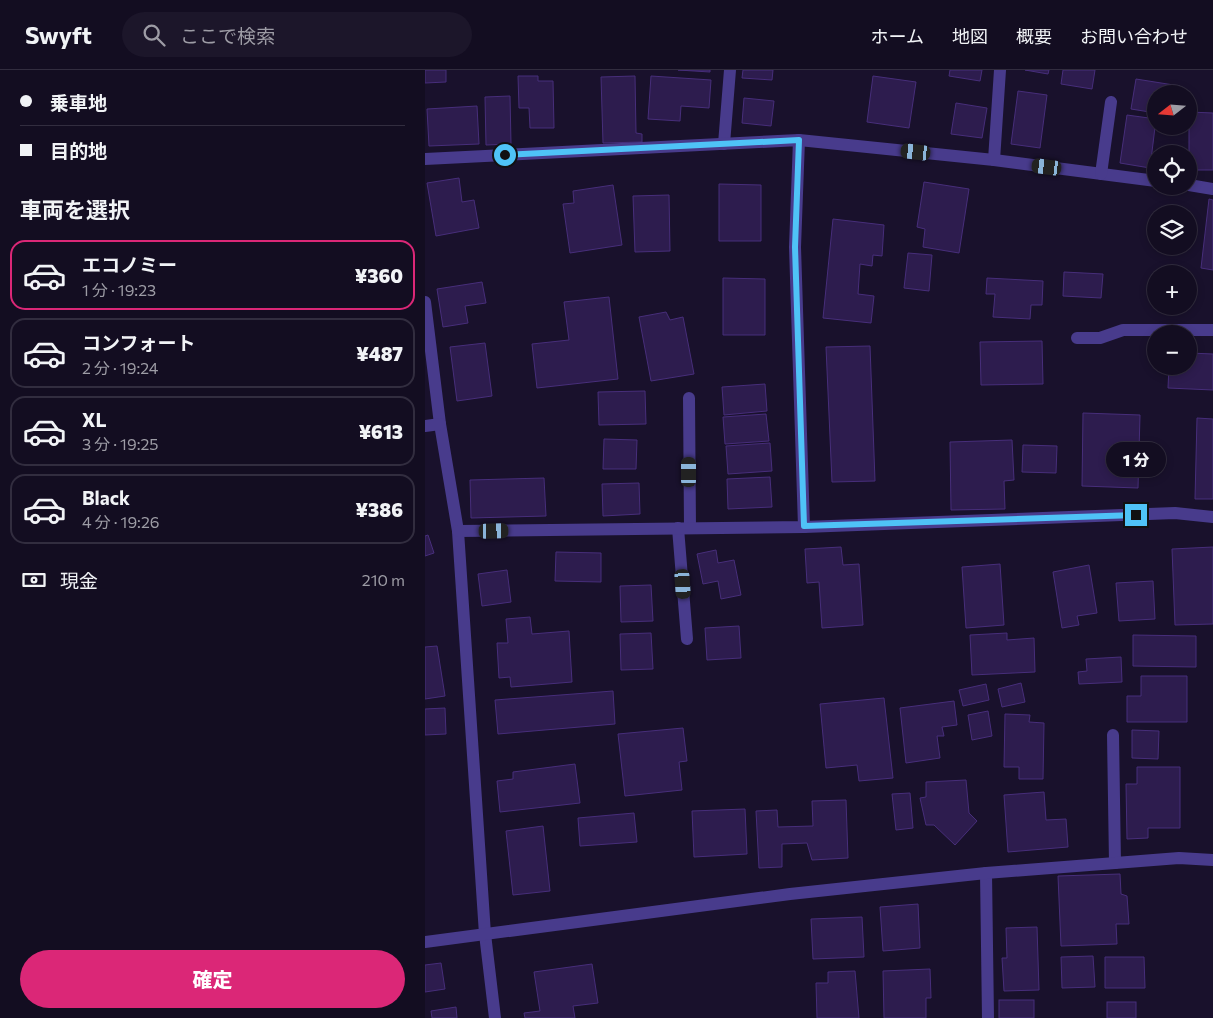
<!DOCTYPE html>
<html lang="ja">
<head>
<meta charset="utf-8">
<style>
  :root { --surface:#130d21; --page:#1c162a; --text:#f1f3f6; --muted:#9d9ca5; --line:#322d3f; --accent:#db2777 }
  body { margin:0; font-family:Commissioner,"Noto Sans JP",sans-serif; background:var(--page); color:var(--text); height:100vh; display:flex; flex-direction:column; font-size:19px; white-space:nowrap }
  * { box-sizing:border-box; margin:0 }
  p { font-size:16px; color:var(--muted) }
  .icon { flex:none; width:28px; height:28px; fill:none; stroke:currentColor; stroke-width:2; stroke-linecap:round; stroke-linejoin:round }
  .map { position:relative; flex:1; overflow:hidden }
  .drawer { display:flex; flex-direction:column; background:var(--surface); width:425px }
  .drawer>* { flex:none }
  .banner { display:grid; align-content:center; height:110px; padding:0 20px; background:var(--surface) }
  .needle { width:32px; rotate:253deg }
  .controls { position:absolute; left:722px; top:15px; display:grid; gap:10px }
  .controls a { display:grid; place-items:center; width:50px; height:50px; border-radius:50%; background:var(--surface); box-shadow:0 2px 8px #0003,0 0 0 1px var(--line); font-size:25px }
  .end { position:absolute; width:22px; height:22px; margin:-11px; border:6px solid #4fc3f7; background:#111; box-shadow:0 0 0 2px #111 }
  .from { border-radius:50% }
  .bubble { position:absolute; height:35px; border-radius:18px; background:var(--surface); box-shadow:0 2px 8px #0003,0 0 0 1px var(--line); font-size:16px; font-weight:800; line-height:35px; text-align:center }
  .car { position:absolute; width:15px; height:30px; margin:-15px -8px; border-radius:6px; box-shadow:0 0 4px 1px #0007; background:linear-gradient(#222 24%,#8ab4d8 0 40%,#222 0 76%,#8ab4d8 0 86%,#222 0) }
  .banner b { display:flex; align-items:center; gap:18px; height:48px; font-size:19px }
  .banner b+b { border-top:1px solid var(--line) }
  .banner i { width:12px; height:12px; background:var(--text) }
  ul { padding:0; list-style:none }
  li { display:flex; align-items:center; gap:15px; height:70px; margin:0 10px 8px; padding:0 10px; border:2px solid var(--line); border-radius:15px }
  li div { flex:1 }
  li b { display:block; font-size:19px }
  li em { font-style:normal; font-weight:800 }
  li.selected { border-color:var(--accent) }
  li>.icon { width:45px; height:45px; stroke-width:1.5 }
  h2 { padding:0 20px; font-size:22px; line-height:60px }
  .pay { display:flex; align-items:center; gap:12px; height:55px; padding:0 20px; font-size:19px }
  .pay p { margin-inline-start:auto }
  .primary-button { display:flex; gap:10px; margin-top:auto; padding:10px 20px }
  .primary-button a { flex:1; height:58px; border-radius:30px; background:var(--accent); color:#fff; font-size:20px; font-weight:800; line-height:58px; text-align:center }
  header { display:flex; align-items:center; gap:30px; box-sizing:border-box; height:70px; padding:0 25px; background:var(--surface); border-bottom:1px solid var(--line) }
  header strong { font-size:24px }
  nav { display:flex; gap:28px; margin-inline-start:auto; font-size:18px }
  .search { width:350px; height:45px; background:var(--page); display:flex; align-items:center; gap:12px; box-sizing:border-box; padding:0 18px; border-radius:28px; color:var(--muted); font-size:19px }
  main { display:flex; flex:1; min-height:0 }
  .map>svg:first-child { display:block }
  .building { fill:#2d1c4e; stroke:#472e7a }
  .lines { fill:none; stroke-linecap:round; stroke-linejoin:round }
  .minor { stroke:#483b8c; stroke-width:12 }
  .route { stroke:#4fc3f7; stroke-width:6 }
</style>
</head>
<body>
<header>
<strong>Swyft</strong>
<div class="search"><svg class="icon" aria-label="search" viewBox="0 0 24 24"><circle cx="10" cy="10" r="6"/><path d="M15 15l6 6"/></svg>ここで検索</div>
<nav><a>ホーム</a><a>地図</a><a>概要</a><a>お問い合わせ</a></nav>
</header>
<main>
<section class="drawer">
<div class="banner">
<b><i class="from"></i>乗車地</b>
<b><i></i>目的地</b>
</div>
<h2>車両を選択</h2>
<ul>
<li class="selected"><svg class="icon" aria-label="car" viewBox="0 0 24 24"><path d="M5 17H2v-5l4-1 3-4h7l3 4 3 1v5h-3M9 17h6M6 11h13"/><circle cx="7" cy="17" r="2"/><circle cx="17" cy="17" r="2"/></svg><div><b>エコノミー</b><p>1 分 · 19:23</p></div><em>¥360</em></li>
<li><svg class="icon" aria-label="car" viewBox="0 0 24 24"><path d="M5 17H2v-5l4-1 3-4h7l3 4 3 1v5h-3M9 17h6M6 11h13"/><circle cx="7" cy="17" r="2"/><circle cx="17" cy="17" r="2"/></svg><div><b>コンフォート</b><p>2 分 · 19:24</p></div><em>¥487</em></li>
<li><svg class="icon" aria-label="car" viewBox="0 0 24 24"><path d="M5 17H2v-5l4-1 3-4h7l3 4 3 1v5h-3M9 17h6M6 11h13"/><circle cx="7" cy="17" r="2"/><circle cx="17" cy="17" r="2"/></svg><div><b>XL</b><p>3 分 · 19:25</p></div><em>¥613</em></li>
<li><svg class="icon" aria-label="car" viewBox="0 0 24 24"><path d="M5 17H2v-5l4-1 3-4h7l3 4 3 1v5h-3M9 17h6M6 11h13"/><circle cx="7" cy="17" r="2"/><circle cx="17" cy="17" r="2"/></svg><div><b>Black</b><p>4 分 · 19:26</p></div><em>¥386</em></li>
</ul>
<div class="pay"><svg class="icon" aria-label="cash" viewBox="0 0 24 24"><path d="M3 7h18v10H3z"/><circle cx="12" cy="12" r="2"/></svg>現金<p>210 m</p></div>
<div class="primary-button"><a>確定</a></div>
</section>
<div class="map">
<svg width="788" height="948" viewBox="0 0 788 948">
  <rect width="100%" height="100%" fill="#19112c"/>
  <g class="building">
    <polygon points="0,0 21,0 21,12 0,13"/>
    <polygon points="253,0 285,0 285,2"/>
    <polygon points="318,0 348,0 347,10 317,8"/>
    <polygon points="525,0 557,0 555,11 524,6"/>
    <polygon points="600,0 624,0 623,4"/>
    <polygon points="638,0 670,0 667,19 636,14"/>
    <polygon points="93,6 113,6 113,11 128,11 129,58 105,58 104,38 94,38"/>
    <polygon points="210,6 211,63 217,64 217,72 178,73 176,7"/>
    <polygon points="226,6 286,10 284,38 256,36 255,51 223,49"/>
    <polygon points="448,6 491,12 484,58 442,52"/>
    <polygon points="711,9 755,16 753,24 731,24 731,43 706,39"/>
    <polygon points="593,21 622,25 615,78 586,74"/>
    <polygon points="85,26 86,74 61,75 60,27"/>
    <polygon points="319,28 349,31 346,56 317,53"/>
    <polygon points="531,33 562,38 557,68 526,64"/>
    <polygon points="52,36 54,74 4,76 2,39"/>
    <polygon points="764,42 788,43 788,100 764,100"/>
    <polygon points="702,45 731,49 725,98 695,93"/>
    <polygon points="34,108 37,132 49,130 54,158 11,166 2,113"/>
    <polygon points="499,112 544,119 534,183 498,177 500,159 492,157"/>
    <polygon points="294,114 336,115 336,171 294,171"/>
    <polygon points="188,115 197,175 145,183 138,134 149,133 148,121"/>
    <polygon points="244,125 245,181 210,182 208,126"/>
    <polygon points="784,129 788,130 788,200 776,198"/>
    <polygon points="408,149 459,155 457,186 448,185 447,196 435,194 433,224 449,226 446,253 398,248"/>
    <polygon points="483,183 507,185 504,221 479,218"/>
    <polygon points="639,202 678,204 676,228 638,226"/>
    <polygon points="298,208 340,209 340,265 298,265"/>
    <polygon points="562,208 618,211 617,235 606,235 605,249 568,247 570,224 561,224"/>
    <polygon points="57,212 61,233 40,236 43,253 18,257 12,219"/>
    <polygon points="184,227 193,309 112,318 107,274 144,270 139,232"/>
    <polygon points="241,242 245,250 258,247 269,304 226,311 214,247"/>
    <polygon points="617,271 618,314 556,315 555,272"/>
    <polygon points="60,273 67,326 32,331 25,277"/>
    <polygon points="445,276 450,411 407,412 401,277"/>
    <polygon points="764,283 788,284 788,320 743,318 744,296 764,296"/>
    <polygon points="340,314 342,341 299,345 297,317"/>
    <polygon points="220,321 221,354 174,355 173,322"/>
    <polygon points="658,343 715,345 713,418 657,416"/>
    <polygon points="341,344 344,371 300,374 298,347"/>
    <polygon points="772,348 788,349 788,429 770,429"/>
    <polygon points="179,369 212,370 211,399 178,399"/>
    <polygon points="587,370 589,410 579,411 580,439 526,440 525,372"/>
    <polygon points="345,373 347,401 303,404 301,376"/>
    <polygon points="598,375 632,376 631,403 597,402"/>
    <polygon points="345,407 347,437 303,439 302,409"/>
    <polygon points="119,408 121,446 46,448 45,410"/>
    <polygon points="214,413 215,444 178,446 177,414"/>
    <polygon points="3,465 9,483 0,486 0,466"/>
    <polygon points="416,477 418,495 434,494 438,555 397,558 394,512 382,513 380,479"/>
    <polygon points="788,477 788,554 750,555 747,479"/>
    <polygon points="291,480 293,493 309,490 316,525 296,529 293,511 278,514 272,484"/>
    <polygon points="131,482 176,483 176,512 130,511"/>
    <polygon points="575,494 579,555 541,558 537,497"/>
    <polygon points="664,495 672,543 652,546 654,555 637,558 628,502"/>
    <polygon points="82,500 86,532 57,536 53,504"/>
    <polygon points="728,511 730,549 694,551 691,513"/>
    <polygon points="226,515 228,551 196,552 195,516"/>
    <polygon points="105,547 107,564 144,561 147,612 86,617 85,607 74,608 72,573 83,573 81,549"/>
    <polygon points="314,556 316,588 282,590 280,558"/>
    <polygon points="226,563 228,599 196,600 195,564"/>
    <polygon points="582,563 582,570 609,568 610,602 547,605 545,565"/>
    <polygon points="708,565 771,566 771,597 708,596"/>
    <polygon points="12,576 20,626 0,629 0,577"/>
    <polygon points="696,587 697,612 654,614 653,602 662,601 661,589"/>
    <polygon points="716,606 762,606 762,652 702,652 702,626 716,626"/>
    <polygon points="596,613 600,632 577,637 573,619"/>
    <polygon points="561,614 564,630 538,636 534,620"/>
    <polygon points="188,621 190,654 73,664 70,630"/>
    <polygon points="459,628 468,708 434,711 432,695 401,698 395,634"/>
    <polygon points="529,631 532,655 517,657 519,666 512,666 515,688 481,693 475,638"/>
    <polygon points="20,638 21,664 0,665 0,639"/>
    <polygon points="563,641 567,666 547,670 543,645"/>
    <polygon points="580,644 605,645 604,652 619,653 618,709 594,709 594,697 579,697"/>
    <polygon points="258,658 262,691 254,692 257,720 200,726 193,664"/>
    <polygon points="707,660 734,661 733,689 707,688"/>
    <polygon points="150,694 155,733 75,742 72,711 88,709 88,702"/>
    <polygon points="712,697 755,697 755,758 723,758 723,768 702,769 701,714 712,714"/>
    <polygon points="541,710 544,743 552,751 530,775 509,755 501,755 495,728 501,727 501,712"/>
    <polygon points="619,722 621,750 641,749 643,777 583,782 579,725"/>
    <polygon points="485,723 488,758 471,760 467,724"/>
    <polygon points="421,730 423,788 387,790 382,773 357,774 357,797 334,798 331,741 352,740 353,757 388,756 387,731"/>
    <polygon points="320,739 322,784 269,787 267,741"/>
    <polygon points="209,743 212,772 155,776 153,748"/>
    <polygon points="118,756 125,821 88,825 81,761"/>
    <polygon points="695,804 696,824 702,826 704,854 691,854 692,874 636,876 633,806"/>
    <polygon points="493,834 495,878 458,881 455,837"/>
    <polygon points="437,847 439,887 388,889 386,849"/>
    <polygon points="612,857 614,920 579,921 577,888 582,888 581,858"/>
    <polygon points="668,886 670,917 637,918 636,887"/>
    <polygon points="680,887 719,887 720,918 680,918"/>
    <polygon points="16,893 20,919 0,922 0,895"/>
    <polygon points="167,894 173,933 148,936 150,948 100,948 99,943 115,941 109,902"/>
    <polygon points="505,899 506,928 501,928 501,948 459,948 458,901"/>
    <polygon points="430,901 434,948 392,948 391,913 403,913 403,902"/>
    <rect x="574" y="930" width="35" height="18"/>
    <rect x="682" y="932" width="29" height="16"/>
    <polygon points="31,937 32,948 7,948 6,941"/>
  </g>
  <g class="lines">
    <g class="minor">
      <polyline points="374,70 569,90 731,111"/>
      <polyline points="299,74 305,0"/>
      <polyline points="0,89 374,70 370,177 379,457"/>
      <polyline points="569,90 575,0"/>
      <polyline points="676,104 686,32"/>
      <polyline points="764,115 788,119"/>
      <polyline points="0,232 15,354 33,461 60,864 70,948"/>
      <polyline points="652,268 675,268 698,260 788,260"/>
      <polyline points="264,328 265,458"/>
      <polyline points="0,356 15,354"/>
      <polyline points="253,458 262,569"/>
      <polyline points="33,461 379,457 750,443 788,447"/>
      <polyline points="688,665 690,793"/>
      <polyline points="561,803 563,948"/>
      <polyline points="0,872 365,824 561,803 754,788 788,790"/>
    </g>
  </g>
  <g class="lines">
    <polyline class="route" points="80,85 374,70 370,177 379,456 711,445"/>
  </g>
</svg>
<div class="controls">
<a><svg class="needle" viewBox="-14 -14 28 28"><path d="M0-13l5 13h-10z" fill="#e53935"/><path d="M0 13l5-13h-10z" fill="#9d9ca5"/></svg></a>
<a><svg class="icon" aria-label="locate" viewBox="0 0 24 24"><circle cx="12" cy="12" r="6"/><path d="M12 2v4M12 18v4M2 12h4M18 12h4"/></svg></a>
<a><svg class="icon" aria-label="layers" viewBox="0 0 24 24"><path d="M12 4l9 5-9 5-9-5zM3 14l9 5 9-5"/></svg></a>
<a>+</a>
<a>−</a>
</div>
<i class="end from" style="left:80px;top:85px"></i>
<i class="end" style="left:711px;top:445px"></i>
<div class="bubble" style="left:681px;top:372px;width:60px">1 分</div>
<i class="car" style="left:491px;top:82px;rotate:276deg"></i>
<i class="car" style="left:622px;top:97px;rotate:277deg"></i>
<i class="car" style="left:264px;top:402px;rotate:0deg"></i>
<i class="car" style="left:69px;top:461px;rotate:89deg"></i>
<i class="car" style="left:258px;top:514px;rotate:176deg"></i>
</div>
</main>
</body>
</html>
